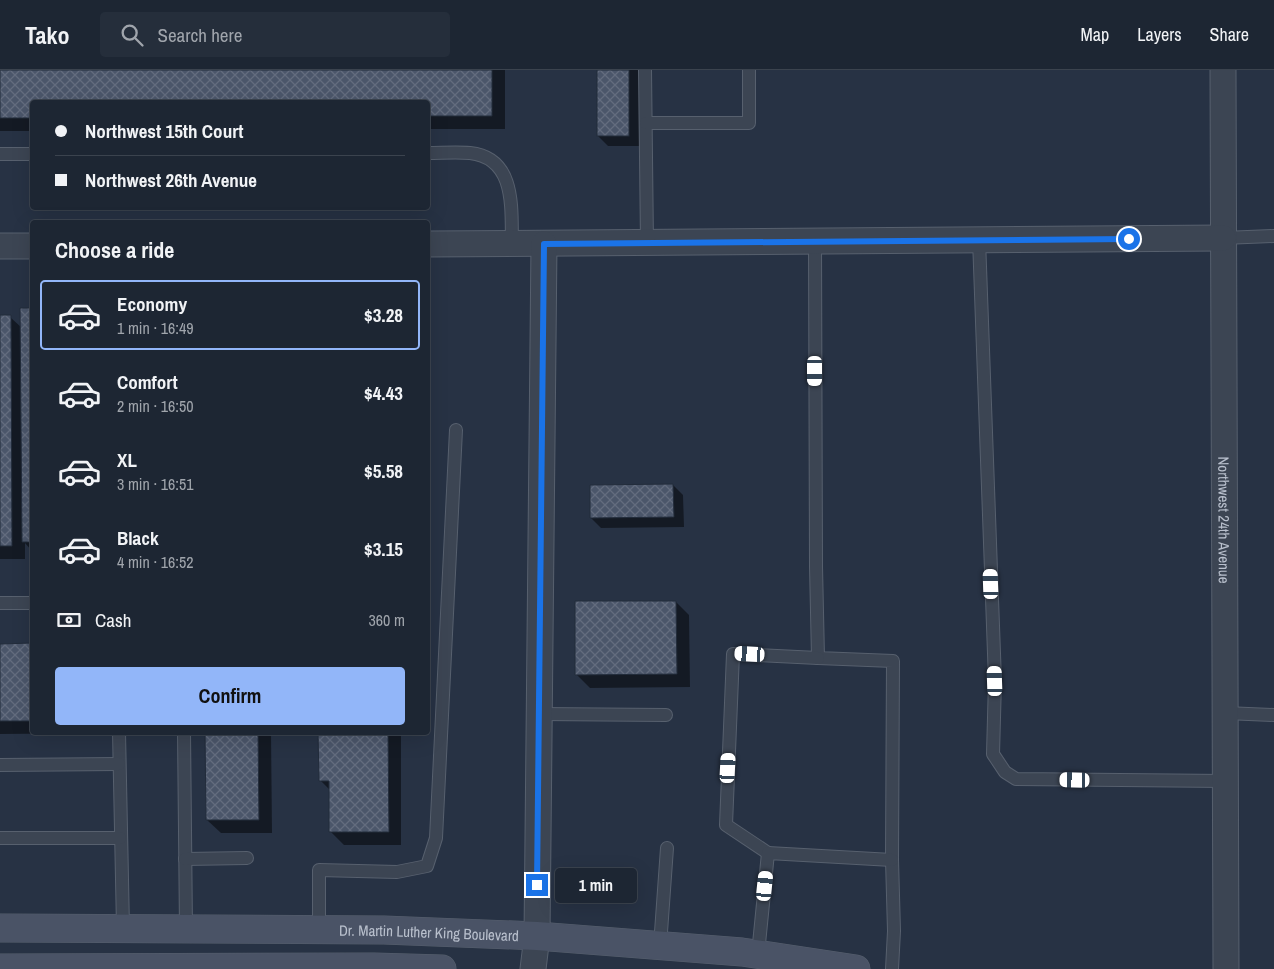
<!DOCTYPE html>
<html lang="en">
<head>
<meta charset="utf-8">
<style>
  :root { --surface:#1d2633; --page:#252e3b; --text:#f1f3f6; --muted:#a0a5ac; --line:#3b434e; --accent:#92b6f9 }
  body { margin:0; font-family:"Archivo Narrow",sans-serif; background:var(--page); color:var(--text); height:100vh; display:flex; flex-direction:column; font-size:19px; white-space:nowrap }
  * { box-sizing:border-box; margin:0 }
  p { font-size:16px; color:var(--muted) }
  .icon { flex:none; width:28px; height:28px; fill:none; stroke:currentColor; stroke-width:2; stroke-linecap:round; stroke-linejoin:round }
  .map { position:relative; flex:1; overflow:hidden }
  .drawer { position:absolute; left:30px; top:150px; width:400px; height:515px; display:flex; flex-direction:column; background:var(--surface); border-radius:5px; box-shadow:0 5px 20px #0002,0 0 0 1px var(--line) }
  .drawer>* { flex:none }
  .guide { position:absolute; left:30px; top:30px; width:400px; height:110px; border-radius:5px; box-shadow:0 5px 20px #0002,0 0 0 1px var(--line); display:grid; align-content:center; height:110px; padding:0 25px; background:var(--surface) }
  .end { position:absolute; width:22px; height:22px; margin:-11px; border:6px solid #1a73e8; background:#fff; box-shadow:0 0 0 2px #fff }
  .from { border-radius:50% }
  .bubble { position:absolute; height:35px; border-radius:5px; background:var(--surface); box-shadow:0 5px 20px #0002,0 0 0 1px var(--line); font-size:16px; font-weight:700; line-height:35px; text-align:center }
  .car { position:absolute; width:15px; height:30px; margin:-15px -8px; border-radius:6px; box-shadow:0 0 4px 1px #0007; background:linear-gradient(#fff 24%,#345 0 40%,#fff 0 76%,#345 0 86%,#fff 0) }
  .guide b { display:flex; align-items:center; gap:18px; height:48px; font-size:19px }
  .guide b+b { border-top:1px solid var(--line) }
  .guide i { width:12px; height:12px; background:var(--text) }
  ul { padding:0; list-style:none }
  li { display:flex; align-items:center; gap:15px; height:70px; margin:0 10px 8px; padding:0 15px; border:2px solid transparent; border-radius:5px }
  li div { flex:1 }
  li b { display:block; font-size:19px }
  li em { font-style:normal; font-weight:700 }
  li.current { border-color:var(--accent) }
  li>.icon { width:45px; height:45px; stroke-width:1.5 }
  h2 { padding:0 25px; font-size:22px; line-height:60px }
  .pay { display:flex; align-items:center; gap:12px; height:55px; padding:0 25px; font-size:19px }
  .pay p { margin-inline-start:auto }
  .primary-button { display:flex; gap:10px; margin-top:auto; padding:10px 25px }
  .primary-button a { flex:1; height:58px; border-radius:5px; background:var(--accent); color:#111; font-size:20px; font-weight:700; line-height:58px; text-align:center }
  header { display:flex; align-items:center; gap:30px; box-sizing:border-box; height:70px; padding:0 25px; background:var(--surface); border-bottom:1px solid var(--line) }
  header strong { font-size:24px }
  nav { display:flex; gap:28px; margin-inline-start:auto; font-size:18px }
  .search { width:350px; height:45px; background:var(--page); display:flex; align-items:center; gap:12px; box-sizing:border-box; padding:0 18px; border-radius:5px; color:var(--muted); font-size:19px }
  .map>svg:first-child { display:block }
  .shadow { fill:#0007 }
  .building { fill:url(#building-cross-hatch); stroke:#222c3b }
  .lines { fill:none; stroke-linecap:round; stroke-linejoin:round }
  .service-casing { stroke:#57606e; stroke-width:14 }
  .minor-casing { stroke:#57606e; stroke-width:27 }
  .secondary-casing { stroke:#57606e; stroke-width:29 }
  .service { stroke:#3c4553; stroke-width:12 }
  .minor { stroke:#3c4553; stroke-width:25 }
  .secondary { stroke:#4a5366; stroke-width:28 }
  .route { stroke:#1a73e8; stroke-width:6 }
  .labels { text-anchor:middle; dominant-baseline:central; stroke-width:4; stroke-linejoin:round; paint-order:stroke }
  .street-label { font-size:15px; fill:#b9c0cd; stroke:#202a39 }
</style>
</head>
<body>
<header>
<strong>Tako</strong>
<div class="search"><svg class="icon" aria-label="search" viewBox="0 0 24 24"><circle cx="10" cy="10" r="6"/><path d="M15 15l6 6"/></svg>Search here</div>
<nav><a>Map</a><a>Layers</a><a>Share</a></nav>
</header>
<div class="map">
<svg width="1274" height="899" viewBox="0 0 1274 899">
  <defs>
    <pattern id="building-cross-hatch" width="8" height="8" patternUnits="userSpaceOnUse" patternTransform="scale(1.25)"><rect width="8" height="8" fill="#4b566a"/><path d="M0 0l8 8M0 8l8-8" fill="none" stroke="#636c7e"/></pattern>
  </defs>
  <rect width="100%" height="100%" fill="#273244"/>
  <g class="shadow">
    <polygon points="0,0 505,0 505,59 428,59 428,32 32,32 32,61 0,61"/>
    <polygon points="598,0 639,0 639,76 608,76 598,66"/>
    <polygon points="22,239 32,239 32,481 25,473 25,489 0,489 0,247 10,247 22,258"/>
    <polygon points="673,415 683,425 684,457 601,458 591,448"/>
    <polygon points="676,532 689,545 690,617 590,618 576,604"/>
    <polygon points="0,575 32,575 32,662 118,663 0,664"/>
    <polygon points="207,662 271,662 272,763 221,763 207,750"/>
    <polygon points="320,662 401,662 401,775 344,775 331,762 330,720 320,710"/>
  </g>
  <g class="building">
    <polygon points="0,0 492,0 492,46 428,46 428,32 32,32 32,48 0,48"/>
    <rect x="597" y="0" width="32" height="66"/>
    <polygon points="20,238 32,238 32,472 22,472"/>
    <polygon points="0,245 11,245 12,476 0,476"/>
    <polygon points="673,414 674,447 590,448 590,415"/>
    <polygon points="575,531 676,531 677,604 575,605"/>
    <polygon points="32,573 32,651 0,651 0,574"/>
    <polygon points="205,662 258,662 259,750 206,750"/>
    <polygon points="318,662 388,662 389,762 329,762 329,711 319,711"/>
  </g>
  <g class="lines">
    <defs>
      <g id="service">
        <polyline points="645,0 647,173"/>
        <polyline points="646,53 749,53 749,0"/>
        <path d="M428,83C441,83 456,82 470,83C517,88 511,140 512,174"/>
        <polyline points="0,84 32,84"/>
        <polyline points="1223,168 1274,166"/>
        <polyline points="979,169 995,611 993,684 1005,702 1016,709 1225,711"/>
        <polyline points="815,172 816,496 818,588 893,591 892,790 894,861 892,899"/>
        <polyline points="0,533 32,533"/>
        <polyline points="1225,643 1274,645"/>
        <polyline points="539,644 666,645"/>
        <polyline points="119,662 123,858"/>
        <polyline points="184,662 186,859"/>
        <polyline points="0,695 119,694"/>
        <polyline points="0,768 120,768"/>
        <polyline points="768,783 726,755 733,584 818,588"/>
        <polyline points="185,789 247,788"/>
        <polyline points="319,859 319,800 397,802 427,796 436,768 456,360"/>
        <polyline points="660,876 667,778"/>
        <polyline points="758,884 768,783 892,790"/>
      </g>
      <g id="minor">
        <path id="s1" d="M1223,0L1226,899"/>
        <polyline points="428,174 1223,168"/>
        <polyline points="0,176 32,176"/>
        <polyline points="533,899 537,866 544,174"/>
      </g>
      <g id="secondary">
        <path id="s2" d="M0,858L384,860L537,866L742,882L856,899"/>
        <polyline points="0,898 374,897 442,899"/>
      </g>
    </defs>
    <use href="#service" class="service-casing"/>
    <use href="#minor" class="minor-casing"/>
    <use href="#secondary" class="secondary-casing"/>
    <use href="#service" class="service"/>
    <use href="#minor" class="minor"/>
    <use href="#secondary" class="secondary"/>
  </g>
  <g class="lines">
    <polyline class="route" points="537,815 544,174 1129,169"/>
  </g>
  <g class="labels">
    <g class="street-label">
      <text stroke="none"><textPath href="#s1" startOffset="450">Northwest 24th Avenue</textPath></text>
      <text stroke="none"><textPath href="#s2" startOffset="429">Dr. Martin Luther King Boulevard</textPath></text>
    </g>
  </g>
</svg>
<i class="end from" style="left:1129px;top:169px"></i>
<i class="end" style="left:537px;top:815px"></i>
<div class="bubble" style="left:555px;top:798px;width:82px">1 min</div>
<i class="car" style="left:815px;top:301px;rotate:180deg"></i>
<i class="car" style="left:991px;top:514px;rotate:358deg"></i>
<i class="car" style="left:750px;top:584px;rotate:273deg"></i>
<i class="car" style="left:995px;top:611px;rotate:358deg"></i>
<i class="car" style="left:728px;top:698px;rotate:3deg"></i>
<i class="car" style="left:1075px;top:710px;rotate:271deg"></i>
<i class="car" style="left:765px;top:816px;rotate:6deg"></i>
<div class="guide">
<b><i class="from"></i>Northwest 15th Court</b>
<b><i></i>Northwest 26th Avenue</b>
</div>
<section class="drawer">
<h2>Choose a ride</h2>
<ul>
<li class="current"><svg class="icon" aria-label="car" viewBox="0 0 24 24"><path d="M5 17H2v-5l4-1 3-4h7l3 4 3 1v5h-3M9 17h6M6 11h13"/><circle cx="7" cy="17" r="2"/><circle cx="17" cy="17" r="2"/></svg><div><b>Economy</b><p>1 min · 16:49</p></div><em>$3.28</em></li>
<li><svg class="icon" aria-label="car" viewBox="0 0 24 24"><path d="M5 17H2v-5l4-1 3-4h7l3 4 3 1v5h-3M9 17h6M6 11h13"/><circle cx="7" cy="17" r="2"/><circle cx="17" cy="17" r="2"/></svg><div><b>Comfort</b><p>2 min · 16:50</p></div><em>$4.43</em></li>
<li><svg class="icon" aria-label="car" viewBox="0 0 24 24"><path d="M5 17H2v-5l4-1 3-4h7l3 4 3 1v5h-3M9 17h6M6 11h13"/><circle cx="7" cy="17" r="2"/><circle cx="17" cy="17" r="2"/></svg><div><b>XL</b><p>3 min · 16:51</p></div><em>$5.58</em></li>
<li><svg class="icon" aria-label="car" viewBox="0 0 24 24"><path d="M5 17H2v-5l4-1 3-4h7l3 4 3 1v5h-3M9 17h6M6 11h13"/><circle cx="7" cy="17" r="2"/><circle cx="17" cy="17" r="2"/></svg><div><b>Black</b><p>4 min · 16:52</p></div><em>$3.15</em></li>
</ul>
<div class="pay"><svg class="icon" aria-label="cash" viewBox="0 0 24 24"><path d="M3 7h18v10H3z"/><circle cx="12" cy="12" r="2"/></svg>Cash<p>360 m</p></div>
<div class="primary-button"><a>Confirm</a></div>
</section>
</div>
</body>
</html>
